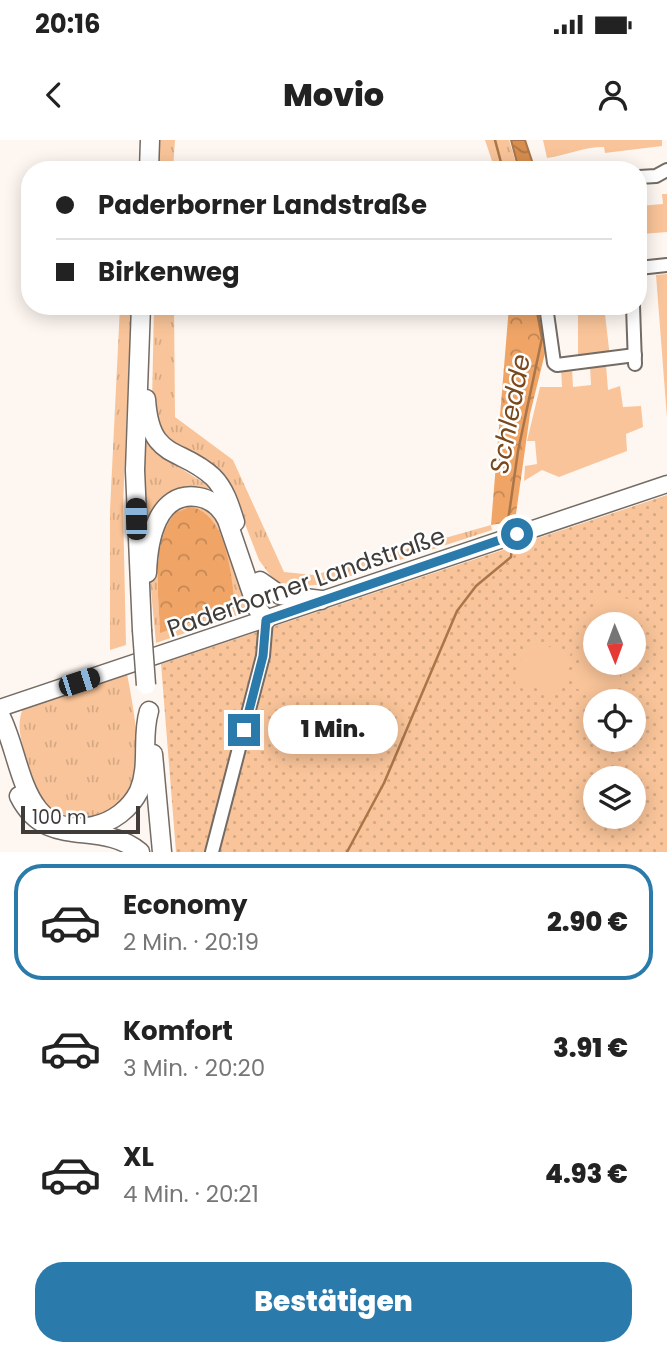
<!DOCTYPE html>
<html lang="de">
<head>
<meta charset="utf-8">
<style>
  :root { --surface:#fff; --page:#f6f6f6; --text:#222; --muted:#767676; --line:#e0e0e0; --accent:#2a7bac }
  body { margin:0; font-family:Poppins,sans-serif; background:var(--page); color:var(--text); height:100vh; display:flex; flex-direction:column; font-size:26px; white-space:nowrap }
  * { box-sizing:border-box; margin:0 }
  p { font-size:23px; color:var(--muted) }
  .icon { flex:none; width:38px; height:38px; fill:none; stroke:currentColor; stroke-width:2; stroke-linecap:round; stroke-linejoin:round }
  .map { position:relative; height:712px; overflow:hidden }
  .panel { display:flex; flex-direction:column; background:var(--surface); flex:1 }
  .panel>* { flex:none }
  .top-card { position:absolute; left:21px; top:21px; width:626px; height:154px; border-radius:28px; box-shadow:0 4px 18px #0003; display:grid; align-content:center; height:154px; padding:0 35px; background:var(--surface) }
  .needle { width:46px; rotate:179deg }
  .tools { position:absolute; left:583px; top:472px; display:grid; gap:14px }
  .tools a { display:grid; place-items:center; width:63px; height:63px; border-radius:50%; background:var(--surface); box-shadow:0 4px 18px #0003; font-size:35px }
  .scale { position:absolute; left:21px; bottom:18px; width:119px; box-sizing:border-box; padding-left:7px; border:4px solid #403c39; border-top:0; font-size:19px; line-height:24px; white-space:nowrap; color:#403c39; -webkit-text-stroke:5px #fff; paint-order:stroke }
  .end { position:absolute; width:32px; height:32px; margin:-16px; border:9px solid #2a7bac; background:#fff; box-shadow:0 0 0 4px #fff }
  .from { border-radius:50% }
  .bubble { position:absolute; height:49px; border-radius:24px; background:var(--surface); box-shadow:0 4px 18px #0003; font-size:23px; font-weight:800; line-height:49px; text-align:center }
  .car { position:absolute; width:21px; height:42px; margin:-21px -10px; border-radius:9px; box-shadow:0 0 5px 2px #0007; background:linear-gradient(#222 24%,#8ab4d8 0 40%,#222 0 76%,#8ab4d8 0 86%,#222 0) }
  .top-card b { display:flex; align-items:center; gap:24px; height:66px; font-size:26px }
  .top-card b+b { border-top:2px solid var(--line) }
  .top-card i { width:18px; height:18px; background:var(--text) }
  ul { padding:12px 0 0; list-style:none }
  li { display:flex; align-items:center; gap:21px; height:116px; margin:0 14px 10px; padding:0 21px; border:4px solid transparent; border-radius:28px }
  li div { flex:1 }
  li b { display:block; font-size:26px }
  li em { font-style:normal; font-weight:800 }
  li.on { border-color:var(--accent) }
  li>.icon { width:63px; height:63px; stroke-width:1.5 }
  .action { display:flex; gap:14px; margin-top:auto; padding:14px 35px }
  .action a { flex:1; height:80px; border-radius:28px; background:var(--accent); color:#fff; font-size:28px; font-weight:800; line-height:80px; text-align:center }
  .status { display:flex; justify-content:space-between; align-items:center; height:49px; padding:0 35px; background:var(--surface); direction:ltr }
  .status svg { height:19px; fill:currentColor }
  header { display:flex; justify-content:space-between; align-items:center; height:91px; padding:0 35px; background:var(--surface); font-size:32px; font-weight:800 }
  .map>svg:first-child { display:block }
  .grass { fill:url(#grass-tufts); fill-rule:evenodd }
  .forest { fill:url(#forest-crowns) }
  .park { fill:url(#park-dots); fill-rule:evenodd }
  .garden { fill:#f9c499 }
  .water { fill:url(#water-waves); stroke:#aa7548; stroke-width:2 }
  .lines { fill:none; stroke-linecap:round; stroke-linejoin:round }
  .stream { stroke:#aa7548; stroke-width:2.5 }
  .minor-casing { stroke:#736b64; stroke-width:16 }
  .major-casing { stroke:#736b64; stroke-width:19 }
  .highway-casing { stroke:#736b64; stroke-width:21 }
  .minor { stroke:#fff; stroke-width:12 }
  .major { stroke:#fff; stroke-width:16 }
  .highway { stroke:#fff; stroke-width:18 }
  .highway-bridge-casing { stroke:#736b64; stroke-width:21; stroke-linecap:butt }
  .highway-bridge { stroke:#fff; stroke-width:18 }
  .route { stroke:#2a7bac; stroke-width:9 }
  .labels { text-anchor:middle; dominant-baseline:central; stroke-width:5; stroke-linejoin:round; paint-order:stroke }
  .street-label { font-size:24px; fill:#403c39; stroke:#fff }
  .water-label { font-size:26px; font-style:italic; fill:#7a481b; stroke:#fff }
</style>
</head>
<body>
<div class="status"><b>20:16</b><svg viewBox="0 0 49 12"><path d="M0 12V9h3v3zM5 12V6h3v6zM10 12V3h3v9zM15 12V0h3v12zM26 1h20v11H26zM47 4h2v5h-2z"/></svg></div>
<header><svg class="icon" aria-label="back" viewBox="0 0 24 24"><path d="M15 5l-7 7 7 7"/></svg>Movio<svg class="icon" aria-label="person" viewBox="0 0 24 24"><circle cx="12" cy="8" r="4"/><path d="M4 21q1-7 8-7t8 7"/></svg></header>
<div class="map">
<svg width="667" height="712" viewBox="0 0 667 712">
  <defs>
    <pattern id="grass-tufts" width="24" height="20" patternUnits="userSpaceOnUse" patternTransform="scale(1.75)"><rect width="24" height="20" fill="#f9c499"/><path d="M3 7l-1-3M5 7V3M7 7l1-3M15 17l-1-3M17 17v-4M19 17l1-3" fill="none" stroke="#d6a985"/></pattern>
    <pattern id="forest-crowns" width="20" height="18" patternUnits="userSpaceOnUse" patternTransform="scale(1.75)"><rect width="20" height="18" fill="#f0a567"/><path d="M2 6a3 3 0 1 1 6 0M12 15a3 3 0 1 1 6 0" fill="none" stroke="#c48856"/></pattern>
    <pattern id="park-dots" width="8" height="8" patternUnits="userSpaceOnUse" patternTransform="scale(1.75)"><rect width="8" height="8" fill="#f9c499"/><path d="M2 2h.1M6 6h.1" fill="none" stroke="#d6a985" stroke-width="1.8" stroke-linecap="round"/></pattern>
    <pattern id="water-waves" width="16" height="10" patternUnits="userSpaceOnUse" patternTransform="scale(1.75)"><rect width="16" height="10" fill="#d78e4f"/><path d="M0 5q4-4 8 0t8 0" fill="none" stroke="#b07543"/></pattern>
  </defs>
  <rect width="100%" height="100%" fill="#fef7f1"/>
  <g class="grass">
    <polygon points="159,0 175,0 173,30 158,30"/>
    <polygon points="485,0 509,0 518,30 495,30"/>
    <polygon points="120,166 131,166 123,367 126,505 110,510 110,370"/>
    <polygon points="154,166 174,166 175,277 233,320 284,432 314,435 491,385 492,390 326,444 304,446 275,442 259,420 231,348 175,307 159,287 152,263"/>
    <polygon points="145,289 161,316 204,343 220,362 179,351 144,404"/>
    <path d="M190,360L219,375L247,467L238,475L156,503L150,440L162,377ZM175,373L160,492C159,456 150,403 175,373Z"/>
    <path d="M127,534C132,559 143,618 135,641C124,674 74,697 48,669C36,656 30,632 25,615C21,597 16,586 23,568Z"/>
  </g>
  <g class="forest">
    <polygon points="509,166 543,166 549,197 530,274 515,381 491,385"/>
    <path d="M190,367C227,372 232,438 235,467L160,493C159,457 150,403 175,373Z"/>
  </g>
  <path class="park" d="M667,355V712H176L161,524ZM595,485H634V523H595ZM595,562H634V600H595ZM595,639H634V677H595Z"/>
  <g class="garden">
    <path d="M543,0H662V6L605,13L604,7C582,7 568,15 547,18Z"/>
    <polygon points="662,54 667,54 667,92 642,94 639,66 663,64"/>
    <polygon points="667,134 667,278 656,135"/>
    <polygon points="570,166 604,166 610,217 578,222 578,171 571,171"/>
    <polygon points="606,225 608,250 620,246 623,267 641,266 643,287 626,294 627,311 559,337 542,330 524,341 525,326 537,324 535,301 527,301 540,247 562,247 561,228 572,228 573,247 591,245 590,226"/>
    <polygon points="598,451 639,462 633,485 595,485 595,497 586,495"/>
    <polygon points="525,501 571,512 561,554 515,543"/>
    <polygon points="583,505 595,508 595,523 623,523 615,557 573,548"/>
  </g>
  <polygon class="water" points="511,0 525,0 535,30 519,30"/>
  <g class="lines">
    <g class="stream">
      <polyline points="495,0 503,30"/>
      <polyline points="507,388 518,311 542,198 536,166"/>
      <polyline points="347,712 384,643 457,471 476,446 511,417 512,405"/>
    </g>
    <defs>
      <g id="minor">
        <polyline points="639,37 656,36 667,30"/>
        <polyline points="639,128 667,125"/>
        <polyline points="546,166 554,223 557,225 635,215"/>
        <polyline points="633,166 635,224"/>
        <polyline points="212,712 263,516 266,480"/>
      </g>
      <polyline id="major" points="0,568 667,344"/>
      <g id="highway">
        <polyline points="149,30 150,0"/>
        <polyline points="141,166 135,330 142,490"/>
        <path d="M146,259C150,322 180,306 213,337C225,349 230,366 235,382"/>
        <path d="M147,433C148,403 156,350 198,357C211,359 221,368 227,380L257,468L266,480"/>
        <polyline points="260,441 280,455 321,460"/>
        <path d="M0,575C23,618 20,700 93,686C113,682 130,669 139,651C150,625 141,597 149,571"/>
        <polyline points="153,614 162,712"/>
        <path d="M19,656C47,712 98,678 140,712"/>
      </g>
    </defs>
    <use href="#minor" class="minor-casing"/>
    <use href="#major" class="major-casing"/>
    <use href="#highway" class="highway-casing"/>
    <use href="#minor" class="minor"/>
    <use href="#major" class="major"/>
    <use href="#highway" class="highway"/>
    <defs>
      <polyline id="highway-bridge" points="142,490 146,545"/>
    </defs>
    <use href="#highway-bridge" class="highway-bridge-casing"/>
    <use href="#highway-bridge" class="highway-bridge"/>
  </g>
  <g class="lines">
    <polyline class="route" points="244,590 263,516 266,480 517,394"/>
  </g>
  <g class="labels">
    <g class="street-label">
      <text transform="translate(306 442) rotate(-19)">Paderborner Landstraße</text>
    </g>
    <g class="water-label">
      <text transform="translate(510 274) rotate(-79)">Schledde</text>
    </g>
  </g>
</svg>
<div class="tools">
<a><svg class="needle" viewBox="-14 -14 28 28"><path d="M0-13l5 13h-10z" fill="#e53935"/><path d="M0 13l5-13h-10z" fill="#767676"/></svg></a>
<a><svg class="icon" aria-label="locate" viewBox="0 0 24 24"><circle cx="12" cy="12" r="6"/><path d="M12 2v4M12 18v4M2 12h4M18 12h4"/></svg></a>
<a><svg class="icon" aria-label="layers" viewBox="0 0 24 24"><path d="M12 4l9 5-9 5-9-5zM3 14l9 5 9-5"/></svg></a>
</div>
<div class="scale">100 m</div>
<i class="end from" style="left:517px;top:394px"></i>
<i class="end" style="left:244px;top:590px"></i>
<div class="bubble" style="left:268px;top:565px;width:130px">1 Min.</div>
<i class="car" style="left:136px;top:379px;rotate:359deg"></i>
<i class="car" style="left:79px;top:542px;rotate:72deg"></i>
<div class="top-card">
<b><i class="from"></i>Paderborner Landstraße</b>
<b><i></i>Birkenweg</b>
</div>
</div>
<section class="panel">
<ul>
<li class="on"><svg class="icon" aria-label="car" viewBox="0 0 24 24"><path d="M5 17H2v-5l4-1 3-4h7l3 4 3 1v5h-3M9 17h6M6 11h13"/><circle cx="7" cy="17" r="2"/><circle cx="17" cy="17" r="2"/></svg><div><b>Economy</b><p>2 Min. · 20:19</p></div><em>2.90 €</em></li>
<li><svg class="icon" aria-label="car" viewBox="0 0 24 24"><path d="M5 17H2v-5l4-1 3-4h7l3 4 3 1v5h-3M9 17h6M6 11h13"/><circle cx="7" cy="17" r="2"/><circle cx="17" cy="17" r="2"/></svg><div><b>Komfort</b><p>3 Min. · 20:20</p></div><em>3.91 €</em></li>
<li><svg class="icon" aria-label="car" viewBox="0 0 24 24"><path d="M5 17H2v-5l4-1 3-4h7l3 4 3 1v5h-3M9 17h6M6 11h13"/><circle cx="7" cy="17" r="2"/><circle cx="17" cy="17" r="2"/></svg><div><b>XL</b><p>4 Min. · 20:21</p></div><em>4.93 €</em></li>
</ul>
<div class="action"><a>Bestätigen</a></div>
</section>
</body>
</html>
